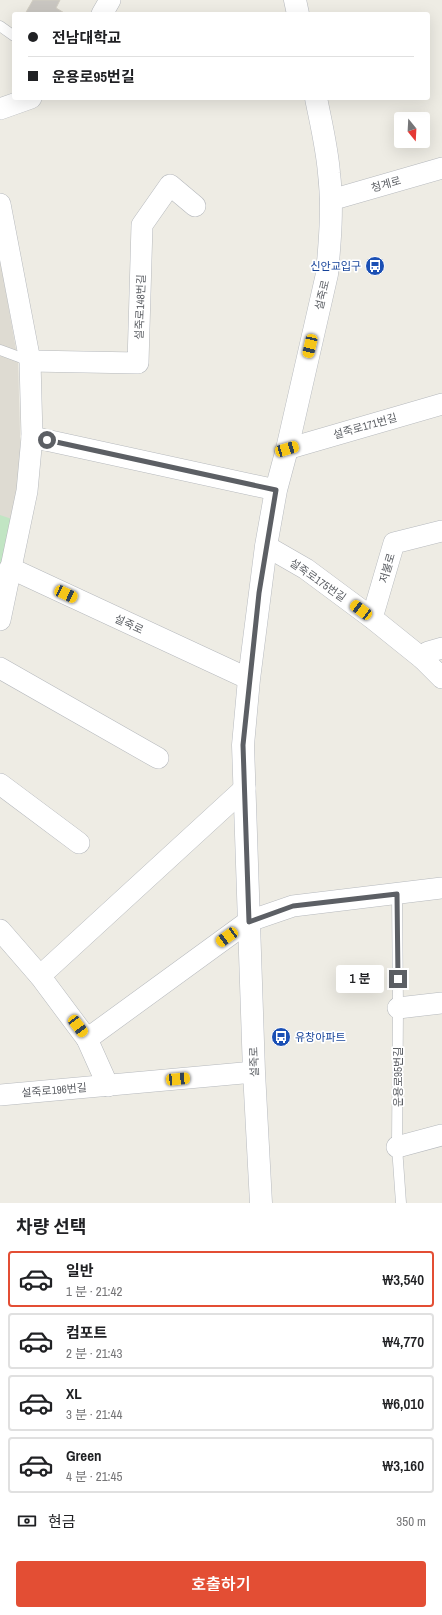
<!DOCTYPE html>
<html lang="ko">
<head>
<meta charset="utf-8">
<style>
  :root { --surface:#fff; --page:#f6f6f6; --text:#202124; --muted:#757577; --line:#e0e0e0; --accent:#e34e34 }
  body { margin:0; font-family:"Archivo Narrow","Noto Sans KR",sans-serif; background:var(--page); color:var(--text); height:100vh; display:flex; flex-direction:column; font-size:15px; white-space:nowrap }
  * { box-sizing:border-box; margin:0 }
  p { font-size:13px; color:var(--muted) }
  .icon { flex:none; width:22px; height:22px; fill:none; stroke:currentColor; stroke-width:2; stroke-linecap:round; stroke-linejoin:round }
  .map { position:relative; height:1203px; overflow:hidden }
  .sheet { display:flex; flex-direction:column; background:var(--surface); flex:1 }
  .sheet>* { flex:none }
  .guide { position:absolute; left:12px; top:12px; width:418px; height:88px; border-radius:4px; box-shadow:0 4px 16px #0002; display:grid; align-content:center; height:88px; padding:0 16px; background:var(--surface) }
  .needle { width:26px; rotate:162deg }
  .buttons { position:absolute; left:394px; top:112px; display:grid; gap:8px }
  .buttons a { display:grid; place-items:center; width:36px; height:36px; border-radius:4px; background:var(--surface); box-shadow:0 4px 16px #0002; font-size:20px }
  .end { position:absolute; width:18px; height:18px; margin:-9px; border:5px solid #5c5f64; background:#fff; box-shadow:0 0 0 2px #fff }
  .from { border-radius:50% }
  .bubble { position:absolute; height:28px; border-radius:4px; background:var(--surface); box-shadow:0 4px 16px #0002; font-size:13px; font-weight:600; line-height:28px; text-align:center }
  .car { position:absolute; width:12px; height:24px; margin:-12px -6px; border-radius:5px; box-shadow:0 0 3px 1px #0007; background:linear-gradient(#f5c518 24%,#345 0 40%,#f5c518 0 76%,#345 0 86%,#f5c518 0) }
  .guide b { display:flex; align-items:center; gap:14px; height:38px; font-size:15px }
  .guide b+b { border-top:1px solid var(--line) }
  .guide i { width:10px; height:10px; background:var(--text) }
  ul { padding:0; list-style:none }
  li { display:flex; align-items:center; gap:12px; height:56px; margin:0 8px 6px; padding:0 8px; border:2px solid var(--line); border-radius:4px }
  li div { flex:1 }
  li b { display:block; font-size:15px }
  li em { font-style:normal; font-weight:600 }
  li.selected { border-color:var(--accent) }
  li>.icon { width:36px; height:36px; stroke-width:1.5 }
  h2 { padding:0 16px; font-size:18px; line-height:48px }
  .pay { display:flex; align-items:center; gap:10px; height:44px; padding:0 16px; font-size:15px }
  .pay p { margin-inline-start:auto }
  .action { display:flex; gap:8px; margin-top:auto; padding:8px 16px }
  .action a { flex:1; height:46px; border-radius:4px; background:var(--accent); color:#fff; font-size:16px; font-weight:600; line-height:46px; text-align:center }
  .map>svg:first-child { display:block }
  .education { fill:#dedbd2 }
  .green { fill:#c1e5c3 }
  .building { fill:#c9c6c1; stroke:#d2cec2 }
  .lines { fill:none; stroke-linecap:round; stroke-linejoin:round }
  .lane-casing { stroke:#b6b9bd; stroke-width:11 }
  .street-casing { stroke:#b6b9bd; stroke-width:22 }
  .secondary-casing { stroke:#b7babf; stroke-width:23 }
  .lane { stroke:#fff; stroke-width:10 }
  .street { stroke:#fff; stroke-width:21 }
  .secondary { stroke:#fff; stroke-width:22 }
  .route { stroke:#5c5f64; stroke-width:5 }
  .labels { text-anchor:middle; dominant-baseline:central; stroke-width:3.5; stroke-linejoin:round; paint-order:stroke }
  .street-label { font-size:11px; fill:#5c5f64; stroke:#fff }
  .transit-label { font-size:11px; fill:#164399; stroke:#fff; text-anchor:end }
</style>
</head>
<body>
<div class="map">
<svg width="442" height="1203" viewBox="0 0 442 1203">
  <rect width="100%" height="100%" fill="#eeece4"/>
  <polygon class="education" points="0,258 18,361 21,469 0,583"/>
  <polygon class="green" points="0,515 12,519 0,583"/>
  <polygon class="building" points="33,0 60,0 56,8 66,14 25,14"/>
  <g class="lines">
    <defs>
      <g id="lane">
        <polyline points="0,26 14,36"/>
        <polyline points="0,350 30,361"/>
        <polyline points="397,894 398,1008 397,1147 401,1203"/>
      </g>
      <g id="street">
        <polyline points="102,14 110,0"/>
        <polyline points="0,109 31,98"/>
        <polyline points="331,200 442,168"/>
        <polyline points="0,204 30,361 32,437 27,491 0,620"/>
        <polyline points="30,361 138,363 142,225 170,185 195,206"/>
        <polyline points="32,437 276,490"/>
        <polyline points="287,449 442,404"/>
        <polyline points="266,546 306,569 372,618 423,659 442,678"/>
        <polyline points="10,568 249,679"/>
        <polyline points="372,618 394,543 442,531"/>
        <polyline points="423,659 428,652 442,648"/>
        <polyline points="0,668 158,758"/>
        <polyline points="0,784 79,843"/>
        <polyline points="0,930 40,976 87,1039 108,1086"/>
        <polyline points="40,976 245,788"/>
        <polyline points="398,1008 442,1003"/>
        <polyline points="87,1039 249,921 293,906 442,888"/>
        <polyline points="0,1095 254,1072"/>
        <polyline points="397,1147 442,1135"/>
      </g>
      <g id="secondary">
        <polyline points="295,0 298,14"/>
        <path d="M261,1203L254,1072L243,745L249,679L266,546L276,490L287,449L327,274C330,241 333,207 329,173C327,148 321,123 316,98"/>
      </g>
    </defs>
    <use href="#lane" class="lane-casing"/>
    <use href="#street" class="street-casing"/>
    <use href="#secondary" class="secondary-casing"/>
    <use href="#lane" class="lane"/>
    <use href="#street" class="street"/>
    <use href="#secondary" class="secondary"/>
  </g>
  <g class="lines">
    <polyline class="route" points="47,440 276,490 259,593 243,745 249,922 293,906 397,894 398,979"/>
  </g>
  <defs>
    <symbol id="bus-disc" viewBox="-11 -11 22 22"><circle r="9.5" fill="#1a4fb4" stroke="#fff"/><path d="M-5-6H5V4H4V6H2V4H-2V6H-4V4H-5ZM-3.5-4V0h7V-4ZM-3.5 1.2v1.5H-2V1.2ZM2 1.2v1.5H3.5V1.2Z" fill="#fff"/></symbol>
  </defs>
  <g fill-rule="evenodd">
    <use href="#bus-disc" x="364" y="255" width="22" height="22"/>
    <use href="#bus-disc" x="270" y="1026" width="22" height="22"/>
  </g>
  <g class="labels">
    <g class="street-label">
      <text transform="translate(386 184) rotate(-16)">청계로</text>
      <text transform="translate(322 295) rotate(-77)">설죽로</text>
      <text transform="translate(140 307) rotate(-88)">설죽로148번길</text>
      <text transform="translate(365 426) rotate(-16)">설죽로171번길</text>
      <text transform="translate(387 568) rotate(-74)">저불로</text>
      <text transform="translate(318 580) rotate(35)">설죽로175번길</text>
      <text transform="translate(129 624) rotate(25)">설죽로</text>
      <text transform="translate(254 1062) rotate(-92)">설죽로</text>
      <text transform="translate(398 1077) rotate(-90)">운용로95번길</text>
      <text transform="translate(54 1090) rotate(-5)">설죽로196번길</text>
    </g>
    <g class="transit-label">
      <text x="361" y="266">신안교입구</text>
      <text x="295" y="1037" text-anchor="start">유창아파트</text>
    </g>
  </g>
</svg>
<div class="buttons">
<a><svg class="needle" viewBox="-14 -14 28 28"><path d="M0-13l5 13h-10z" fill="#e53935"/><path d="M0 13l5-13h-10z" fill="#757577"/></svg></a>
</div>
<i class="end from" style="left:47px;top:440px"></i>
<i class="end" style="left:398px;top:979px"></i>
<div class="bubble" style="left:336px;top:965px;width:48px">1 분</div>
<i class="car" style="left:310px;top:346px;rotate:193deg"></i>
<i class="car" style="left:287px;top:449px;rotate:74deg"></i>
<i class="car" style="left:66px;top:594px;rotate:115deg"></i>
<i class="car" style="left:361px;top:610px;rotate:307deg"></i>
<i class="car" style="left:227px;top:937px;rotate:234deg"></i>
<i class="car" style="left:78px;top:1026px;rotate:143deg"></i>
<i class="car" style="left:178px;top:1079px;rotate:85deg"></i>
<div class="guide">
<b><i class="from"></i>전남대학교</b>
<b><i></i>운용로95번길</b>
</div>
</div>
<section class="sheet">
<h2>차량 선택</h2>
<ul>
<li class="selected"><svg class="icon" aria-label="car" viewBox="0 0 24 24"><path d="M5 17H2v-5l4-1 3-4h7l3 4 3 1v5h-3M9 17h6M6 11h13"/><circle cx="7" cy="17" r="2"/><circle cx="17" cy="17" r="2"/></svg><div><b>일반</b><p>1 분 · 21:42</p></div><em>₩3,540</em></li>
<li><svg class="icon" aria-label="car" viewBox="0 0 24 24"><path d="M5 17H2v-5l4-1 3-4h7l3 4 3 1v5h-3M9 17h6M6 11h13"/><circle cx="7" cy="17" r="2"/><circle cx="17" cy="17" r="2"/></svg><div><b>컴포트</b><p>2 분 · 21:43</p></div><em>₩4,770</em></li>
<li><svg class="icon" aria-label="car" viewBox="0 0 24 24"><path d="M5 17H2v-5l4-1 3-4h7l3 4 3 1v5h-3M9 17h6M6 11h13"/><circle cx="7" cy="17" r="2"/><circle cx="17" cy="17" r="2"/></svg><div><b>XL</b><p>3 분 · 21:44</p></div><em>₩6,010</em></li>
<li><svg class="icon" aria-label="car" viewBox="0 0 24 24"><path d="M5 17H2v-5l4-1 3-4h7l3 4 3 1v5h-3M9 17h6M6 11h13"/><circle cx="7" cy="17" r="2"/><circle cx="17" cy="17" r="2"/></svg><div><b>Green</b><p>4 분 · 21:45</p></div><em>₩3,160</em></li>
</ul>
<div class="pay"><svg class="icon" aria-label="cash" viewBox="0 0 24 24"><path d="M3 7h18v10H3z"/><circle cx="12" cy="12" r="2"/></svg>현금<p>350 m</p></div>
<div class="action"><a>호출하기</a></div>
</section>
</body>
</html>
